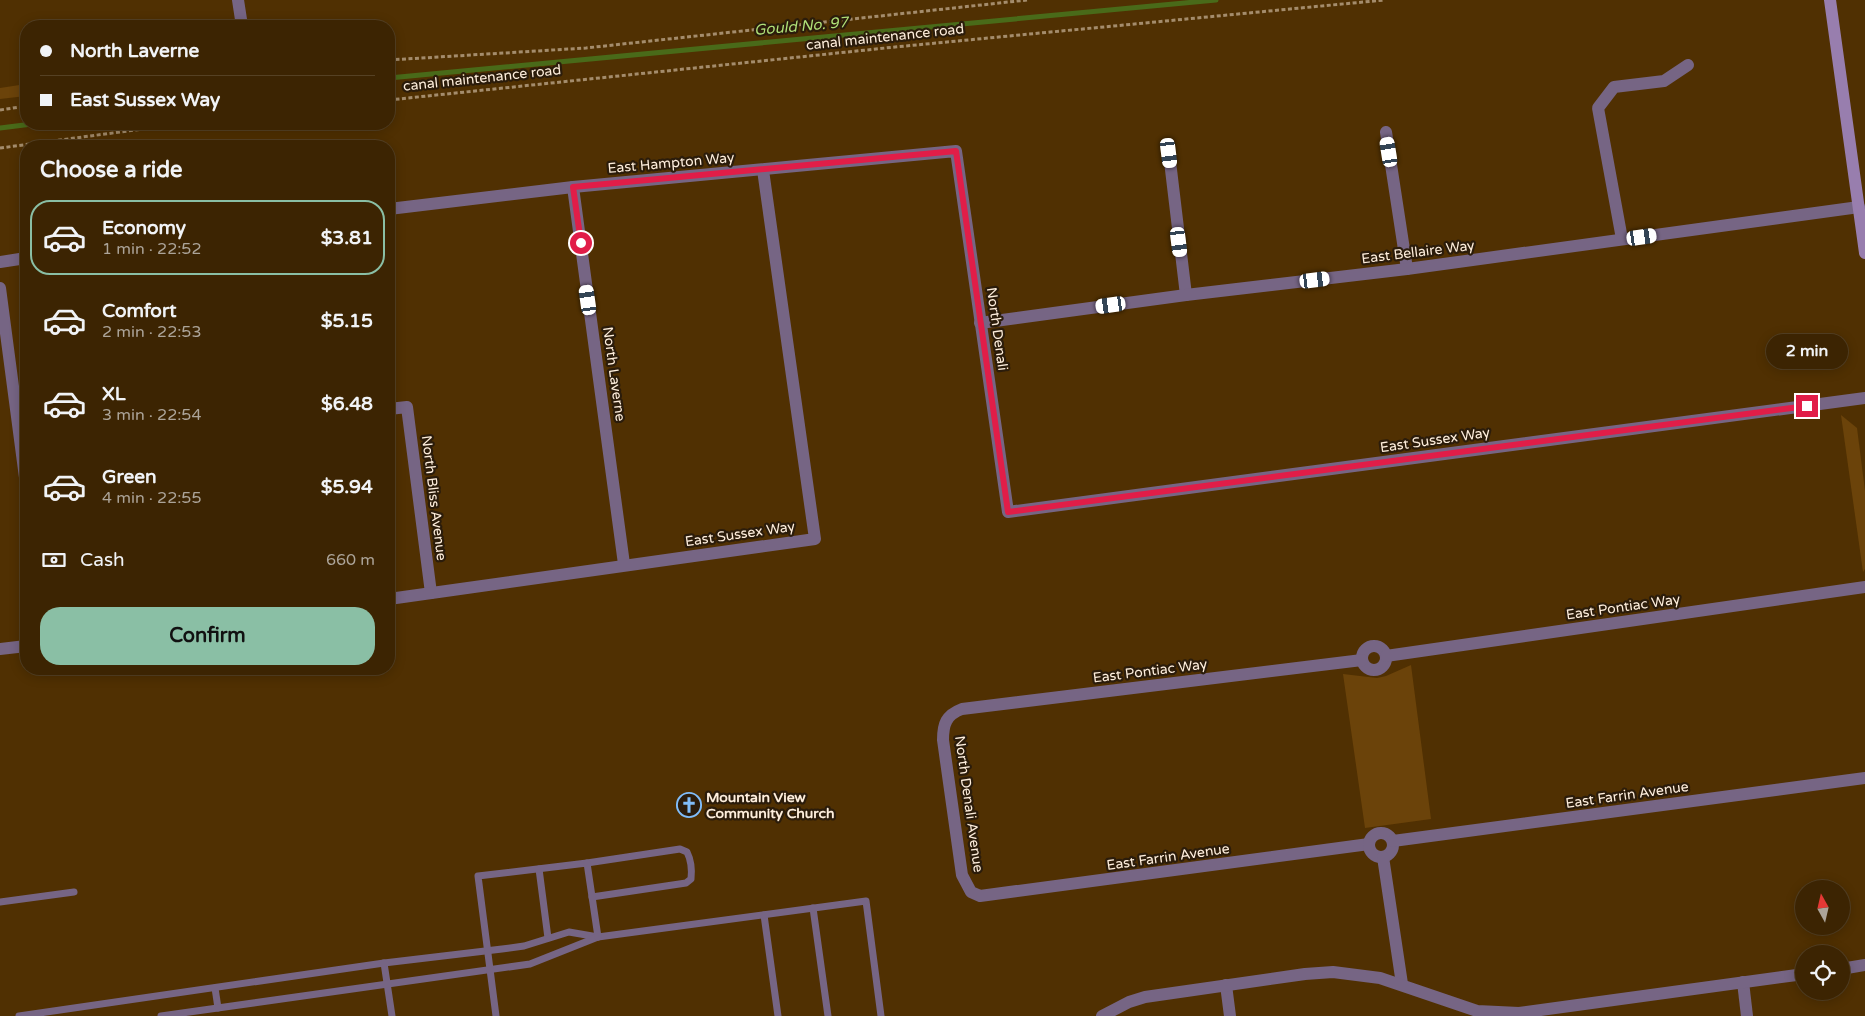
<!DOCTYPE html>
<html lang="en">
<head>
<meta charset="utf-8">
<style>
  :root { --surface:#3c2402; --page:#432c0c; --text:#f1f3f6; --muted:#aca499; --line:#554124; --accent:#8abfa5 }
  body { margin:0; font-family:"Varela Round",sans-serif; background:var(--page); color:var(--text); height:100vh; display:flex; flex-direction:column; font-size:19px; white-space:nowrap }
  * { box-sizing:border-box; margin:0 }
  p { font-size:16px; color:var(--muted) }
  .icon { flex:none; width:28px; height:28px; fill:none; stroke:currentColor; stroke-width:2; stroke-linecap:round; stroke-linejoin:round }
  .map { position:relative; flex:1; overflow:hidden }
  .details { position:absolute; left:20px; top:140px; width:375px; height:535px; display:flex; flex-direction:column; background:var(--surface); border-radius:20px; box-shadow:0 2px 12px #0003,0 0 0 1px var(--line) }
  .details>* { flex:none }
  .banner { position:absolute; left:20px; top:20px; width:375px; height:110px; border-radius:20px; box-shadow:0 2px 12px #0003,0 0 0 1px var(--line); display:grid; align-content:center; height:110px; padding:0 20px; background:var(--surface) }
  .needle { width:32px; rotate:352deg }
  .controls { position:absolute; left:1795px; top:880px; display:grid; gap:10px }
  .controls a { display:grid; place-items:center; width:55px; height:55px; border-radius:50%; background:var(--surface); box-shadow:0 2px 12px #0003,0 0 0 1px var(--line); font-size:25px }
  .end { position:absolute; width:22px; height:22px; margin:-11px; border:6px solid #e11d48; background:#fff; box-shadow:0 0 0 2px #fff }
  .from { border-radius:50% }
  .bubble { position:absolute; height:35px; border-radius:18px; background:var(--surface); box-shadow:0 2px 12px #0003,0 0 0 1px var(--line); font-size:16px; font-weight:700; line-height:35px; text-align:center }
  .car { position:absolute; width:15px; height:30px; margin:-15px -8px; border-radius:6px; box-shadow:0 0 4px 1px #0007; background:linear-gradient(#fff 24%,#345 0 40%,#fff 0 76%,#345 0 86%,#fff 0) }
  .banner b { display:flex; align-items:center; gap:18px; height:48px; font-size:19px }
  .banner b+b { border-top:1px solid var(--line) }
  .banner i { width:12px; height:12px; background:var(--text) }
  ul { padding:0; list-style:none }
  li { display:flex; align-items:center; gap:15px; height:75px; margin:0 10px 8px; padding:0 10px; border:2px solid transparent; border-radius:20px }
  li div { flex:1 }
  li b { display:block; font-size:19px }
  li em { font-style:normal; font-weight:700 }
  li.on { border-color:var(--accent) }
  li>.icon { width:45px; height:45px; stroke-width:1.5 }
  h2 { padding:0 20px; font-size:22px; line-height:60px }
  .pay { display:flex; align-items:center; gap:12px; height:55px; padding:0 20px; font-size:19px }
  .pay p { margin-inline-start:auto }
  .button { display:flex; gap:10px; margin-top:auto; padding:10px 20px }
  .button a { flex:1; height:58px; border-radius:20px; background:var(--accent); color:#111; font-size:20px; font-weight:700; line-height:58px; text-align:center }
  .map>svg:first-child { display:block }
  .green { fill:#6b430a }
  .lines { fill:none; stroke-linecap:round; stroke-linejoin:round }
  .stream { stroke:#496a19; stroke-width:5 }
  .path { stroke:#a48c6c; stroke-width:3; stroke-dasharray:4 2.5; stroke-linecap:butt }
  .lane { stroke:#766584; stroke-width:7 }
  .street { stroke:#766584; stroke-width:12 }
  .secondary { stroke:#987eae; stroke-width:12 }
  .route { stroke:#e11d48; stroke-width:6 }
  .labels { text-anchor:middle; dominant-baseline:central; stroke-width:4.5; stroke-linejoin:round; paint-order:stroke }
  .street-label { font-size:14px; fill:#feeedc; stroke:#2b1c0b }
  .poi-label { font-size:14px; font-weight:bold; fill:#feeedc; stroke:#2b1c0b; text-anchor:start }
  .water-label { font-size:15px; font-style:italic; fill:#afdf77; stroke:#2b1c0b }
</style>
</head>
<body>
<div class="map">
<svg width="1865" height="1016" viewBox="0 0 1865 1016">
  <rect width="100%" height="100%" fill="#503002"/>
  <g class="green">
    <polygon points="26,84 26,96 0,99 0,88"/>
    <polygon points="1841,415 1857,428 1865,491 1865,569 1863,572"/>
    <polygon points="1411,665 1431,819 1365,828 1343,674 1377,678 1386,676"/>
  </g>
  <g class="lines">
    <g class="stream">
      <polyline points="389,78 1216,0"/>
      <polyline points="0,128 32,124"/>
    </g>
    <g class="path">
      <polyline points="389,60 586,48 1027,0"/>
      <polyline points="389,100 895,47 1384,0"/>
      <polyline points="0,110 26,106"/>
      <polyline points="0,148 180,124"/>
    </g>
    <g class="lane">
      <path d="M587,863L680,849L687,852C691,860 692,870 691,879L686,883L592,897"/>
      <polyline points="539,869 548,938"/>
      <polyline points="0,902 74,892"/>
      <polyline points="813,908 828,1016"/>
      <polyline points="764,915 778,1016"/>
      <polyline points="384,963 392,1016"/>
      <polyline points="215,988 218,1008"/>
      <polyline points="19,1016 384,963 502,949 524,946 569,932 598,937"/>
      <polyline points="161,1016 530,964 598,937 866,901 881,1016"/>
      <polyline points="496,1016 478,876 587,863 598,937"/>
    </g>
    <g class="street">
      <polyline points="238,0 242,26"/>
      <polyline points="1386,132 1407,269"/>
      <polyline points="1169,153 1186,295"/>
      <polyline points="573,187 624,564"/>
      <polyline points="389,209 573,187 956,151 1008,512 1865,398"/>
      <polyline points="1622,239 1598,108 1614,87 1664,81 1688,65"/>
      <polyline points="0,262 26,258"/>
      <polyline points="0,288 26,485"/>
      <polyline points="980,323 1186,295 1407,269 1859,207"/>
      <polyline points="389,409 407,407 431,593"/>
      <polyline points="389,599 815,539 763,170"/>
      <circle cx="1374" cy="658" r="12"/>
      <polyline points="0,649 26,646"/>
      <polyline points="1386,656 1865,587"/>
      <path d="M1362,660L962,709C946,715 943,724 943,740L962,875L971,892L980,896L1369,844"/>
      <circle cx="1381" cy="845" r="12"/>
      <polyline points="1393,841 1865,778"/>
      <polyline points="1383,857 1402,984"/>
      <polyline points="1841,969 1865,965"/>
      <polyline points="1743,982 1747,1016"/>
      <polyline points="1226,985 1230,1016"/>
      <polyline points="1102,1016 1129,1002 1145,997 1305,974 1333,972 1380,978 1477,1011 1519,1013 1804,974"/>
    </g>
    <polyline class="secondary" points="1830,0 1865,253"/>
  </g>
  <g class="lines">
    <polyline class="route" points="581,243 573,187 956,151 1008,512 1807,406"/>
  </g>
  <defs>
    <symbol id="church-ring" viewBox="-11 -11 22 22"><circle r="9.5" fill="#2b1c0b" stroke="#80bdfa" stroke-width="1.5"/><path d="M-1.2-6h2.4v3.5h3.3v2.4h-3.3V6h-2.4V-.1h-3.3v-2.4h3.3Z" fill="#80bdfa"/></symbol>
  </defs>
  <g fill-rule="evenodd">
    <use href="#church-ring" x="675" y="791" width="28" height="28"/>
  </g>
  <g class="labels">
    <g class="street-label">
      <text transform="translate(885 37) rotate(-6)">canal maintenance road</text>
      <text transform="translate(482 78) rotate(-6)">canal maintenance road</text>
      <text transform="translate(671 163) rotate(-5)">East Hampton Way</text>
      <text transform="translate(1418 252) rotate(-7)">East Bellaire Way</text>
      <text transform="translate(997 329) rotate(82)">North Denali</text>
      <text transform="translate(614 374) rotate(82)">North Laverne</text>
      <text transform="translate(1435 440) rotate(-8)">East Sussex Way</text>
      <text transform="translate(434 498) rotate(83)">North Bliss Avenue</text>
      <text transform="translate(740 534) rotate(-8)">East Sussex Way</text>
      <text transform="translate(1623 607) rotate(-8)">East Pontiac Way</text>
      <text transform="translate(1150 671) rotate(-7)">East Pontiac Way</text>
      <text transform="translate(1627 795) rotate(-8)">East Farrin Avenue</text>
      <text transform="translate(969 804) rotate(82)">North Denali Avenue</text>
      <text transform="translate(1168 857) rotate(-8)">East Farrin Avenue</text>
    </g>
    <g class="poi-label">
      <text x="706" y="797">Mountain View<tspan x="706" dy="16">Community Church</tspan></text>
    </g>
    <g class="water-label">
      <text transform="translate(801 26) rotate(-5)">Gould No. 97</text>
    </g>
  </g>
</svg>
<div class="controls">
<a><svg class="needle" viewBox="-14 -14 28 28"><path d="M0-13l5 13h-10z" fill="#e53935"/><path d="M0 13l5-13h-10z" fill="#aca499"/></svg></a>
<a><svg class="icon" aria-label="locate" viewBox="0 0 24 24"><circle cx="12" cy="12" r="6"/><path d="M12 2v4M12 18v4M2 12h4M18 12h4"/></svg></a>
</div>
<i class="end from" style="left:581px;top:243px"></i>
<i class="end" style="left:1807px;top:406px"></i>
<div class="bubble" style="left:1766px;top:334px;width:82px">2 min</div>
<i class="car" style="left:1389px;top:152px;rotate:351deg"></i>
<i class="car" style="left:1169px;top:153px;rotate:173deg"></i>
<i class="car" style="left:1642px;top:237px;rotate:82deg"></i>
<i class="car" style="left:1179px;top:242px;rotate:173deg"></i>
<i class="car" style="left:1315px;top:280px;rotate:83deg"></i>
<i class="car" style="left:588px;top:300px;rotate:352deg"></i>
<i class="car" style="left:1111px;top:305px;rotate:262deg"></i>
<div class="banner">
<b><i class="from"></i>North Laverne</b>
<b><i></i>East Sussex Way</b>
</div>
<section class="details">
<h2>Choose a ride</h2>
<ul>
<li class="on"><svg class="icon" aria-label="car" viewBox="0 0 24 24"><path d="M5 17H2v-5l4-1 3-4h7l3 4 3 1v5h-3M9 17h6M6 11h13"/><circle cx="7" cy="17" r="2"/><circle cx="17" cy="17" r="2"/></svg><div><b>Economy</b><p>1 min · 22:52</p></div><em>$3.81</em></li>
<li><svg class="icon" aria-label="car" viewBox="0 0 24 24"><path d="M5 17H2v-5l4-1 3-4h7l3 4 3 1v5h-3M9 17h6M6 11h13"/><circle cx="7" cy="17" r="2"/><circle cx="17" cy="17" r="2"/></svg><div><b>Comfort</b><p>2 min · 22:53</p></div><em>$5.15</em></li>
<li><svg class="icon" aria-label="car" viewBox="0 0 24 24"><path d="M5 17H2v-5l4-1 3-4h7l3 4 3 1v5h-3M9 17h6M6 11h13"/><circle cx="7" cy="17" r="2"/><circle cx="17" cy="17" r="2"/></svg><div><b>XL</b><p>3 min · 22:54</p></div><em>$6.48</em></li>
<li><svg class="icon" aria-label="car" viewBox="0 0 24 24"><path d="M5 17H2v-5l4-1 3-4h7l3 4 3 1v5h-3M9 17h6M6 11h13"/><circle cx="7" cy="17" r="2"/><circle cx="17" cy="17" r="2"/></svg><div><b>Green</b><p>4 min · 22:55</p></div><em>$5.94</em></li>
</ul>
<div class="pay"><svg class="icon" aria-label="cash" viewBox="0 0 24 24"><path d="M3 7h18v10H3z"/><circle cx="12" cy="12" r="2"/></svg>Cash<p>660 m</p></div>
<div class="button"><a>Confirm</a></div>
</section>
</div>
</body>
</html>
